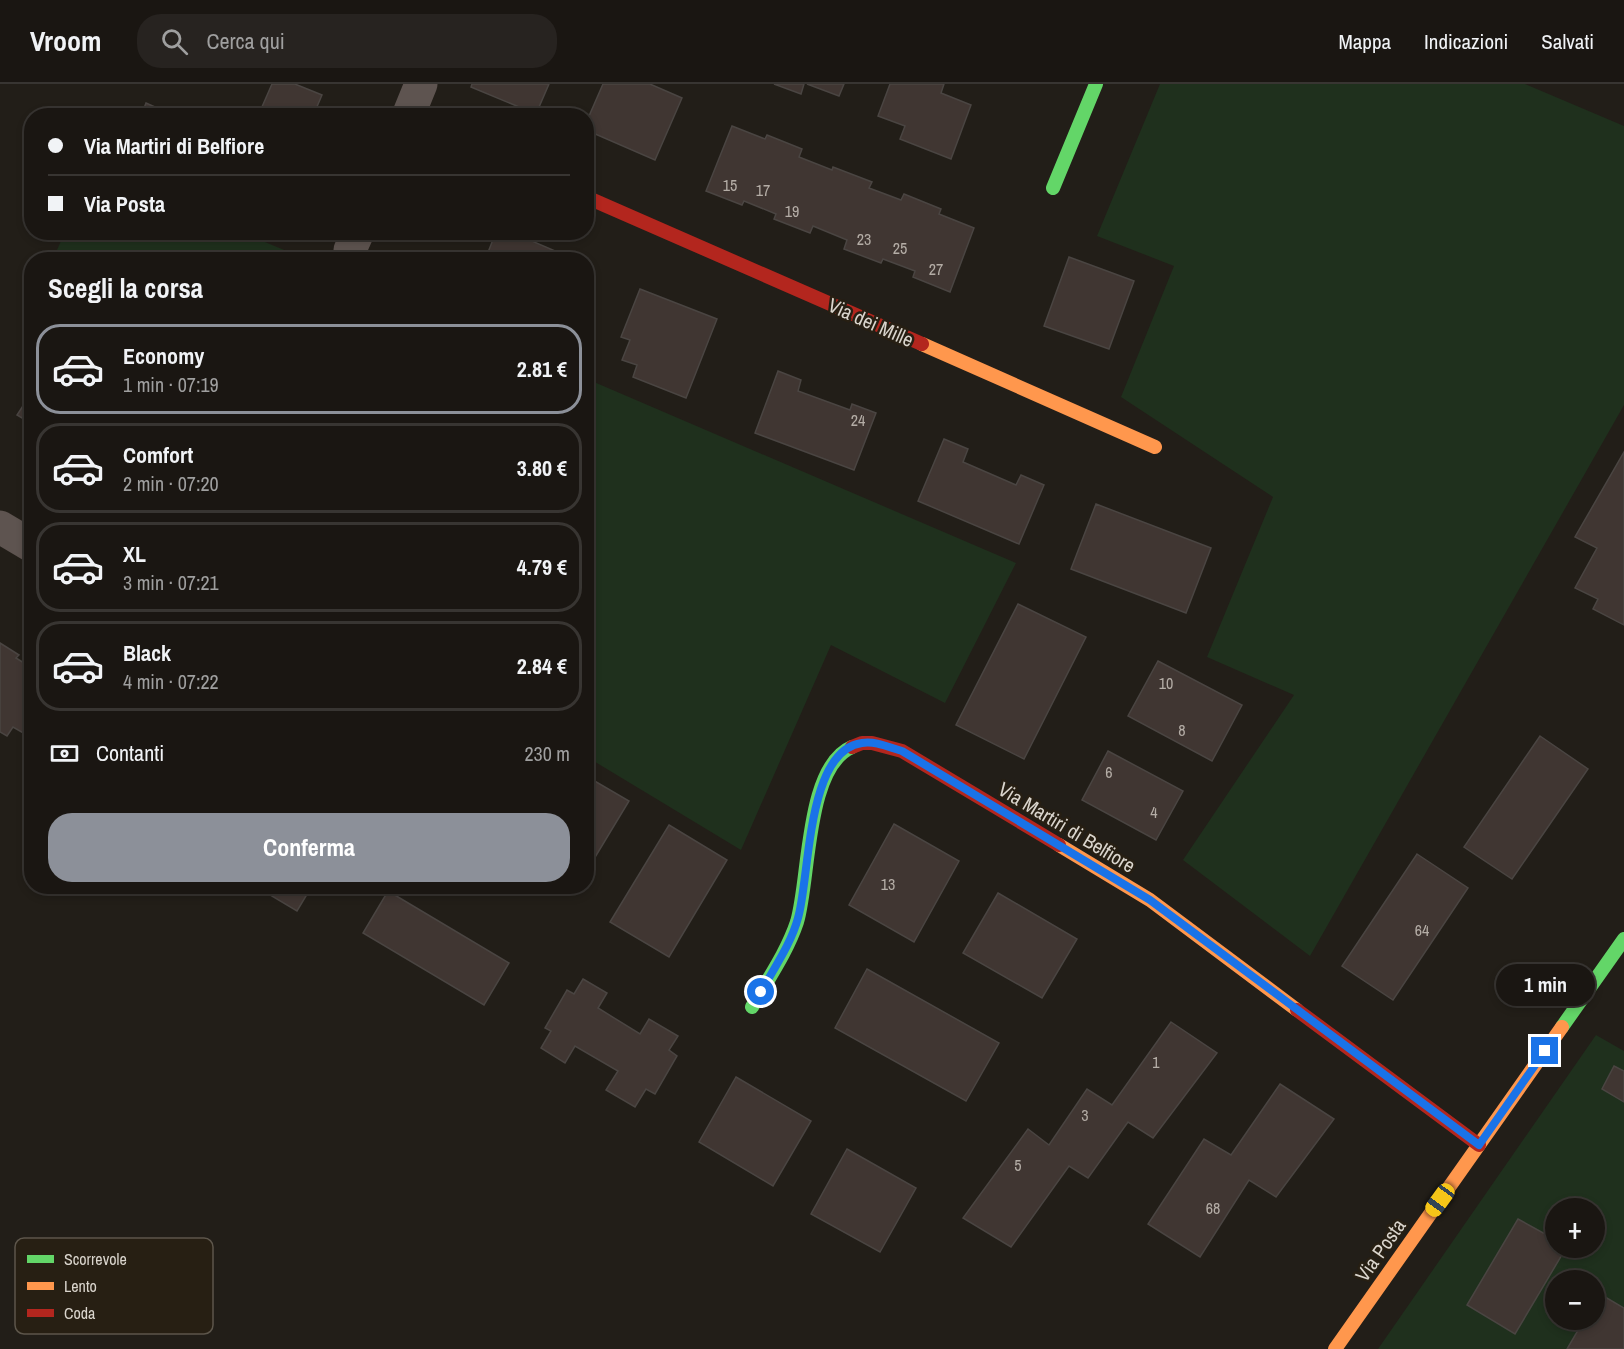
<!DOCTYPE html>
<html lang="it">
<head>
<meta charset="utf-8">
<style>
  :root { --surface:#1a1612; --page:#272320; --text:#f1f3f6; --muted:#9f9f9f; --line:#383532; --accent:#8c9099 }
  body { margin:0; font-family:"Archivo Narrow",sans-serif; background:var(--page); color:var(--text); height:100vh; display:flex; flex-direction:column; font-size:22px; white-space:nowrap }
  * { box-sizing:border-box; margin:0 }
  p { font-size:20px; color:var(--muted) }
  .icon { flex:none; width:33px; height:33px; fill:none; stroke:currentColor; stroke-width:2; stroke-linecap:round; stroke-linejoin:round }
  .map { position:relative; flex:1; overflow:hidden }
  .drawer { position:absolute; left:24px; top:168px; width:570px; height:642px; display:flex; flex-direction:column; background:var(--surface); border-radius:24px; box-shadow:0 3px 9px #0003,0 0 0 2px var(--line) }
  .drawer>* { flex:none }
  .top-card { position:absolute; left:24px; top:24px; width:570px; height:132px; border-radius:24px; box-shadow:0 3px 9px #0003,0 0 0 2px var(--line); display:grid; align-content:center; height:132px; padding:0 24px; background:var(--surface) }
  .tools { position:absolute; left:1545px; top:1114px; display:grid; gap:12px }
  .tools a { display:grid; place-items:center; width:60px; height:60px; border-radius:50%; background:var(--surface); box-shadow:0 3px 9px #0003,0 0 0 2px var(--line); font-size:30px }
  .end { position:absolute; width:27px; height:27px; margin:-14px; border:8px solid #1a73e8; background:#fff; box-shadow:0 0 0 3px #fff }
  .from { border-radius:50% }
  .bubble { position:absolute; height:42px; border-radius:21px; background:var(--surface); box-shadow:0 3px 9px #0003,0 0 0 2px var(--line); font-size:20px; font-weight:700; line-height:42px; text-align:center }
  .car { position:absolute; width:18px; height:36px; margin:-18px -9px; border-radius:8px; box-shadow:0 0 4px 2px #0007; background:linear-gradient(#f5c518 24%,#345 0 40%,#f5c518 0 76%,#345 0 86%,#f5c518 0) }
  .top-card b { display:flex; align-items:center; gap:21px; height:57px; font-size:22px }
  .top-card b+b { border-top:2px solid var(--line) }
  .top-card i { width:15px; height:15px; background:var(--text) }
  ul { padding:0; list-style:none }
  li { display:flex; align-items:center; gap:18px; height:90px; margin:0 12px 9px; padding:0 12px; border:3px solid var(--line); border-radius:24px }
  li div { flex:1 }
  li b { display:block; font-size:22px }
  li em { font-style:normal; font-weight:700 }
  li.active { border-color:var(--accent) }
  li>.icon { width:54px; height:54px; stroke-width:1.5 }
  h2 { padding:0 24px; font-size:27px; line-height:72px }
  .pay { display:flex; align-items:center; gap:15px; height:66px; padding:0 24px; font-size:22px }
  .pay p { margin-inline-start:auto }
  .cta { display:flex; gap:12px; margin-top:auto; padding:12px 24px }
  .cta a { flex:1; height:69px; border-radius:24px; background:var(--accent); color:#fff; font-size:24px; font-weight:700; line-height:69px; text-align:center }
  header { display:flex; align-items:center; gap:36px; box-sizing:border-box; height:84px; padding:0 30px; background:var(--surface); border-bottom:2px solid var(--line) }
  header strong { font-size:28px }
  nav { display:flex; gap:33px; margin-inline-start:auto; font-size:21px }
  .search { width:420px; height:54px; background:var(--page); display:flex; align-items:center; gap:15px; box-sizing:border-box; padding:0 21px; border-radius:24px; color:var(--muted); font-size:22px }
  .map>svg:first-child { display:block }
  .green { fill:#1f301d; fill-rule:evenodd }
  .building { fill:#403632; stroke:#4a4542; stroke-width:1.5 }
  .lines { fill:none; stroke-linecap:round; stroke-linejoin:round }
  .street { stroke:#5e5450; stroke-width:33 }
  .fast { stroke:#63d668; stroke-width:14 }
  .slow { stroke:#ff974d; stroke-width:14 }
  .jam { stroke:#b3261e; stroke-width:14 }
  .route { stroke:#1a73e8; stroke-width:8 }
  .labels { text-anchor:middle; dominant-baseline:central; stroke-width:5; stroke-linejoin:round; paint-order:stroke }
  .number-label { font-size:16px; fill:#b4ada6 }
  .street-label { font-size:20px; fill:#dad5cd; stroke:#271f13 }
  .key { fill:#271f13; stroke:#5d564b; stroke-width:1.5 }
  .key-label { font-size:16px; fill:#dad5cd }
</style>
</head>
<body>
<header>
<strong>Vroom</strong>
<div class="search"><svg class="icon" aria-label="search" viewBox="0 0 24 24"><circle cx="10" cy="10" r="6"/><path d="M15 15l6 6"/></svg>Cerca qui</div>
<nav><a>Mappa</a><a>Indicazioni</a><a>Salvati</a></nav>
</header>
<div class="map">
<svg width="1624" height="1265" viewBox="0 0 1624 1265">
  <rect width="100%" height="100%" fill="#221e18"/>
  <g class="green">
    <polygon points="1160,0 1525,0 1624,42 1624,321 1310,872 1183,776 1294,611 1207,573 1273,413 1121,313 1174,182 1097,152"/>
    <polygon points="65,148 243,149 306,175 53,175"/>
    <polygon points="587,295 1016,479 945,619 831,561 741,766 587,673"/>
    <path d="M1596,951L1624,967V1265H1378ZM1556,1125H1594V1164H1556ZM1556,1197H1594V1236H1556Z"/>
  </g>
  <g class="building">
    <polygon points="272,0 295,0 322,11 313,32 258,32"/>
    <polygon points="472,0 549,0 536,30 471,3"/>
    <polygon points="603,0 650,0 682,14 655,76 586,46 586,39"/>
    <polygon points="774,0 804,0 801,10"/>
    <polygon points="807,0 844,0 839,12"/>
    <polygon points="890,0 944,0 941,9 971,21 951,75 900,55 905,42 878,32"/>
    <polygon points="146,19 175,32 141,32"/>
    <polygon points="732,42 765,55 767,51 802,65 799,73 832,86 833,83 872,98 869,104 901,116 904,110 941,125 939,130 974,144 950,208 913,193 915,187 883,175 881,179 844,165 847,156 813,142 810,149 774,135 776,130 744,117 742,121 706,107"/>
    <polygon points="496,148 511,148 576,176 485,176"/>
    <polygon points="1069,173 1134,197 1109,265 1044,242"/>
    <polygon points="640,205 717,235 686,314 633,293 637,281 622,276 630,256 621,253"/>
    <polygon points="778,287 801,296 798,307 850,326 852,320 876,329 854,386 755,349"/>
    <polygon points="32,308 32,340 17,331"/>
    <polygon points="944,355 968,365 963,378 1016,401 1021,391 1044,401 1019,460 918,417"/>
    <polygon points="1624,368 1624,541 1593,525 1598,515 1575,504 1597,464 1575,453"/>
    <polygon points="1096,420 1211,464 1186,529 1071,485"/>
    <polygon points="1018,520 1086,553 1024,675 956,641"/>
    <polygon points="0,559 19,571 16,574 32,584 32,654 13,643 7,652 0,648"/>
    <polygon points="1158,577 1242,621 1212,677 1128,632"/>
    <polygon points="1540,652 1588,685 1512,795 1464,763"/>
    <polygon points="1108,667 1183,707 1156,756 1082,716"/>
    <polygon points="586,692 629,717 591,780 586,777"/>
    <polygon points="894,740 959,777 914,858 849,821"/>
    <polygon points="669,741 727,776 669,873 610,838"/>
    <polygon points="1417,770 1468,804 1393,916 1342,882"/>
    <polygon points="255,802 312,802 297,827"/>
    <polygon points="388,807 509,879 484,921 363,849"/>
    <polygon points="998,809 1077,855 1042,914 963,869"/>
    <polygon points="867,885 999,959 966,1017 835,944"/>
    <polygon points="583,895 607,909 598,924 640,950 649,935 678,952 669,966 677,972 655,1010 646,1005 635,1023 606,1006 618,987 575,962 565,979 541,964 551,947 545,944 567,906 574,910"/>
    <polygon points="1171,938 1217,969 1153,1054 1128,1038 1088,1094 1069,1082 1011,1163 963,1134 1028,1045 1049,1061 1087,1005 1112,1021"/>
    <polygon points="1614,982 1624,987 1624,1018 1602,1005"/>
    <polygon points="736,993 811,1037 773,1102 699,1058"/>
    <polygon points="1280,1000 1334,1035 1276,1113 1249,1096 1200,1173 1148,1140 1204,1055 1231,1071"/>
    <polygon points="847,1065 916,1104 880,1168 811,1130"/>
    <polygon points="1518,1135 1556,1156 1556,1164 1566,1164 1515,1250 1467,1221"/>
    <polygon points="1600,1210 1624,1224 1624,1265 1567,1265 1584,1236 1594,1236 1594,1219"/>
  </g>
  <g class="lines">
    <g class="street">
      <polyline points="408,32 421,0"/>
      <polyline points="350,166 358,148"/>
      <polyline points="0,443 32,462"/>
    </g>
    <g class="fast">
      <polyline points="1053,104 1096,0"/>
      <path d="M752,923C768,895 787,868 797,838C810,795 805,683 852,663"/>
      <polyline points="1562,943 1624,855"/>
    </g>
    <g class="slow">
      <polyline points="922,260 1155,363"/>
      <polyline points="1059,761 1150,816 1297,926"/>
      <polyline points="1335,1265 1562,943"/>
    </g>
    <g class="jam">
      <polyline points="586,113 922,260"/>
      <polyline points="852,663 862,659 872,659 902,667 1059,761"/>
      <polyline points="1297,926 1479,1061"/>
    </g>
  </g>
  <g class="lines">
    <path class="route" d="M761,908C774,884 791,860 798,834C810,794 806,666 862,659C876,657 888,663 902,667L1150,816L1479,1061L1545,967"/>
  </g>
  <g class="labels">
    <g class="number-label">
      <text x="730" y="101">15</text>
      <text x="763" y="106">17</text>
      <text x="792" y="127">19</text>
      <text x="864" y="155">23</text>
      <text x="900" y="164">25</text>
      <text x="936" y="185">27</text>
      <text x="858" y="336">24</text>
      <text x="1166" y="599">10</text>
      <text x="1182" y="646">8</text>
      <text x="1109" y="688">6</text>
      <text x="1154" y="728">4</text>
      <text x="888" y="800">13</text>
      <text x="1422" y="846">64</text>
      <text x="1156" y="978">1</text>
      <text x="1085" y="1031">3</text>
      <text x="1018" y="1081">5</text>
      <text x="1213" y="1124">68</text>
    </g>
    <g class="street-label">
      <text transform="translate(871 238) rotate(24)">Via dei Mille</text>
      <text transform="translate(1067 743) rotate(31)">Via Martiri di Belfiore</text>
      <text transform="translate(1380 1166) rotate(-55)">Via Posta</text>
    </g>
  </g>
  <rect x="15" y="1154" width="198" height="96" rx="9" class="key"/>
  <rect x="27" y="1171" width="27" height="8" fill="#63d668"/>
  <rect x="27" y="1198" width="27" height="8" fill="#ff974d"/>
  <rect x="27" y="1225" width="27" height="8" fill="#b3261e"/>
  <g class="key-label">
    <text x="64" y="1181">Scorrevole</text>
    <text x="64" y="1208">Lento</text>
    <text x="64" y="1235">Coda</text>
  </g>
</svg>
<div class="tools">
<a>+</a>
<a>−</a>
</div>
<i class="end from" style="left:761px;top:908px"></i>
<i class="end" style="left:1545px;top:967px"></i>
<div class="bubble" style="left:1496px;top:880px;width:99px">1 min</div>
<i class="car" style="left:1440px;top:1116px;rotate:216deg"></i>
<div class="top-card">
<b><i class="from"></i>Via Martiri di Belfiore</b>
<b><i></i>Via Posta</b>
</div>
<section class="drawer">
<h2>Scegli la corsa</h2>
<ul>
<li class="active"><svg class="icon" aria-label="car" viewBox="0 0 24 24"><path d="M5 17H2v-5l4-1 3-4h7l3 4 3 1v5h-3M9 17h6M6 11h13"/><circle cx="7" cy="17" r="2"/><circle cx="17" cy="17" r="2"/></svg><div><b>Economy</b><p>1 min · 07:19</p></div><em>2.81 €</em></li>
<li><svg class="icon" aria-label="car" viewBox="0 0 24 24"><path d="M5 17H2v-5l4-1 3-4h7l3 4 3 1v5h-3M9 17h6M6 11h13"/><circle cx="7" cy="17" r="2"/><circle cx="17" cy="17" r="2"/></svg><div><b>Comfort</b><p>2 min · 07:20</p></div><em>3.80 €</em></li>
<li><svg class="icon" aria-label="car" viewBox="0 0 24 24"><path d="M5 17H2v-5l4-1 3-4h7l3 4 3 1v5h-3M9 17h6M6 11h13"/><circle cx="7" cy="17" r="2"/><circle cx="17" cy="17" r="2"/></svg><div><b>XL</b><p>3 min · 07:21</p></div><em>4.79 €</em></li>
<li><svg class="icon" aria-label="car" viewBox="0 0 24 24"><path d="M5 17H2v-5l4-1 3-4h7l3 4 3 1v5h-3M9 17h6M6 11h13"/><circle cx="7" cy="17" r="2"/><circle cx="17" cy="17" r="2"/></svg><div><b>Black</b><p>4 min · 07:22</p></div><em>2.84 €</em></li>
</ul>
<div class="pay"><svg class="icon" aria-label="cash" viewBox="0 0 24 24"><path d="M3 7h18v10H3z"/><circle cx="12" cy="12" r="2"/></svg>Contanti<p>230 m</p></div>
<div class="cta"><a>Conferma</a></div>
</section>
</div>
</body>
</html>
